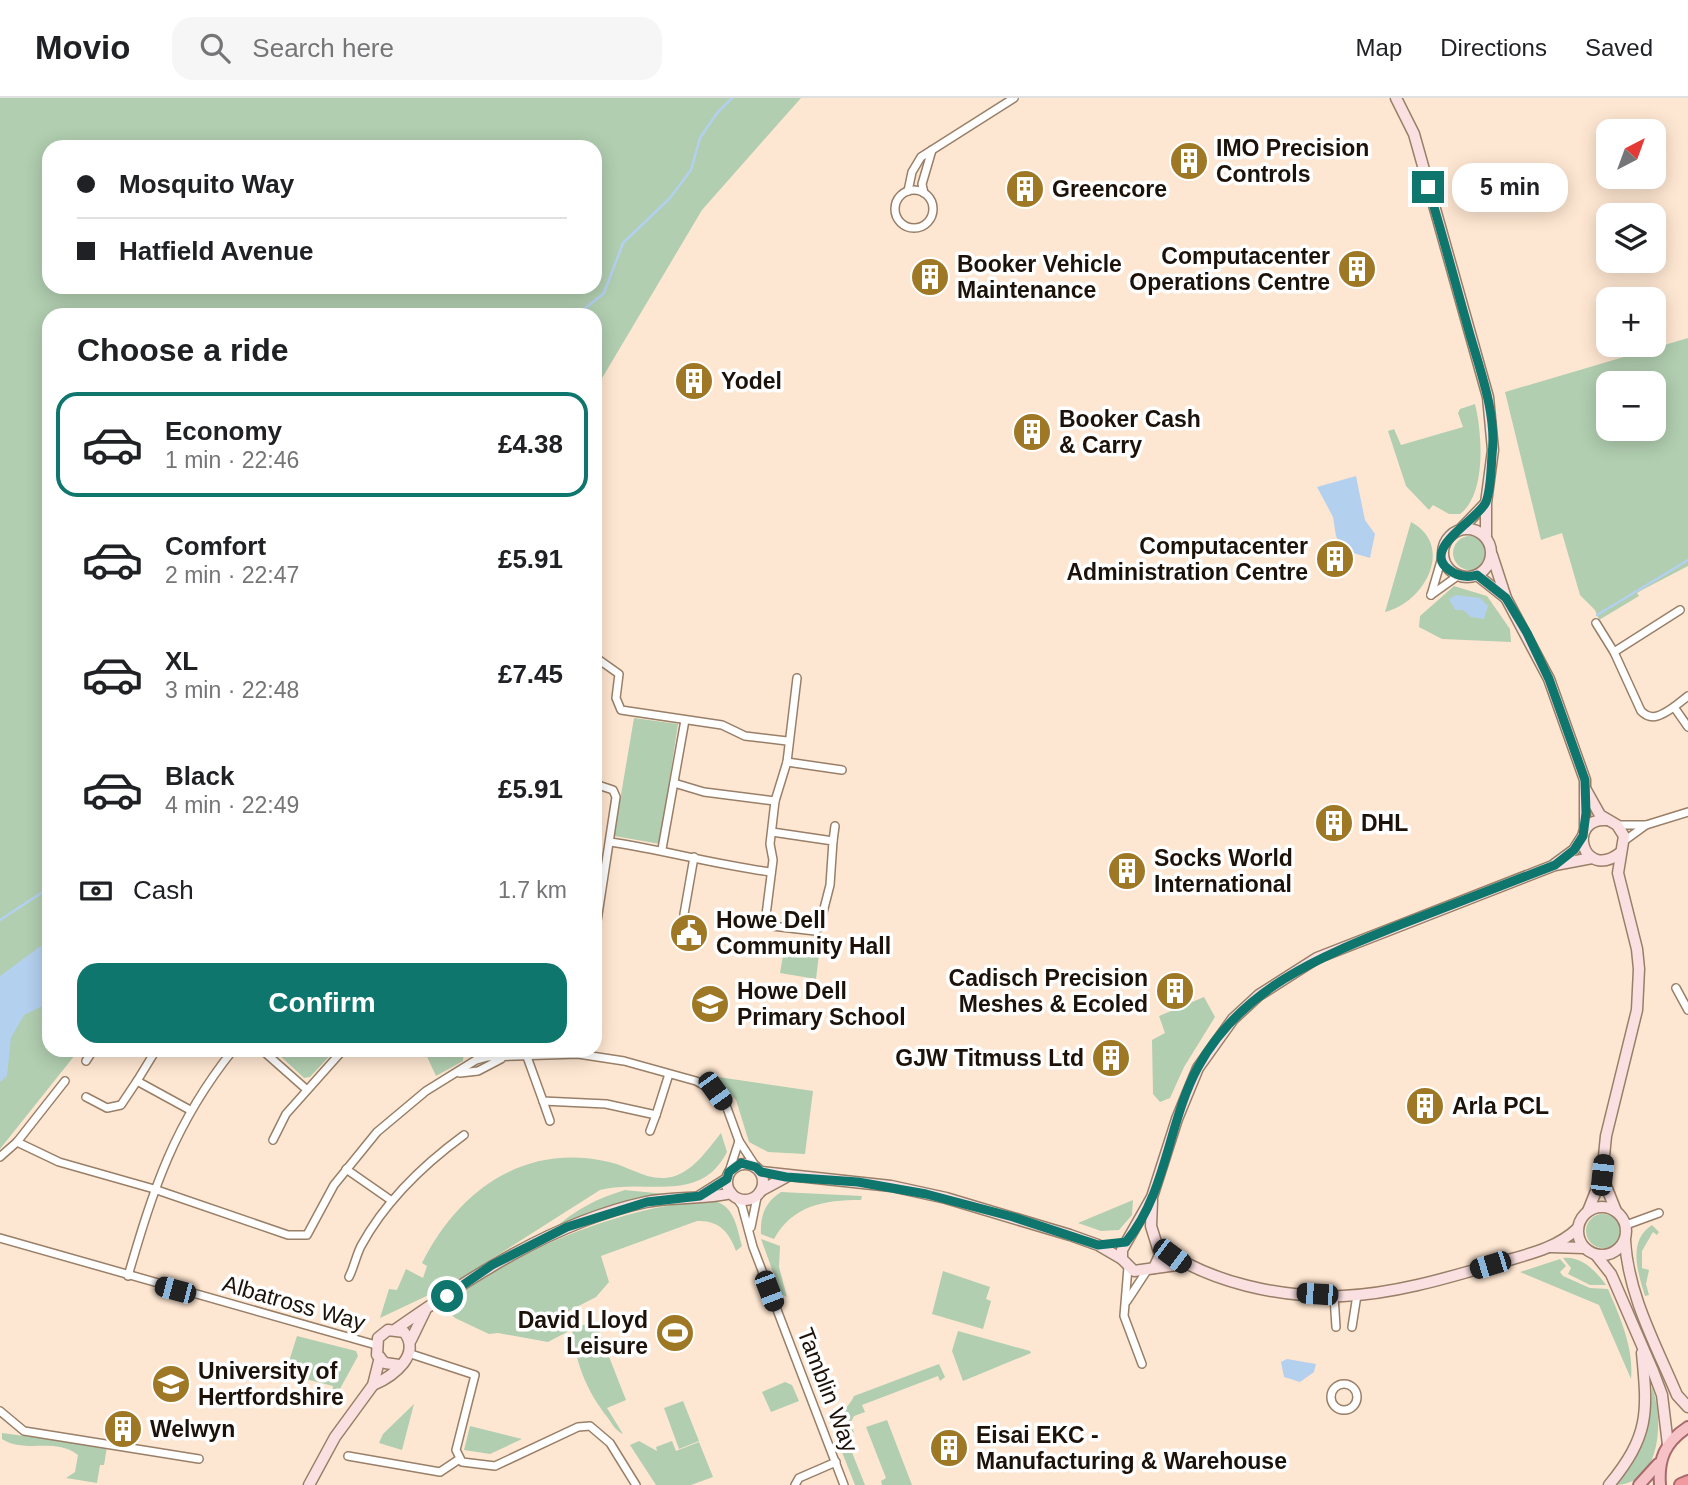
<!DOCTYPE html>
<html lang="en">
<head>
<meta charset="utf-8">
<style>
  :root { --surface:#fff; --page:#f6f6f6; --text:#202124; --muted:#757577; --line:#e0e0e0; --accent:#0f766e }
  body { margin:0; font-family:Helvetica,sans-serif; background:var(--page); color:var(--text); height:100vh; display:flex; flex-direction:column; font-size:26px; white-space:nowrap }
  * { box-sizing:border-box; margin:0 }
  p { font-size:23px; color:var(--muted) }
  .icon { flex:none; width:38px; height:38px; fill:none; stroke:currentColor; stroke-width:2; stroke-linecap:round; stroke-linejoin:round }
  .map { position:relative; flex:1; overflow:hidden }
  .details { position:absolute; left:42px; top:210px; width:560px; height:749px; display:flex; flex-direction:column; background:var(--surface); border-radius:21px; box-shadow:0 4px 18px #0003 }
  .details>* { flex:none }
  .top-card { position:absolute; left:42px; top:42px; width:560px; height:154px; border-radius:21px; box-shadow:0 4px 18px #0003; display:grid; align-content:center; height:154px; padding:0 35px; background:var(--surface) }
  .needle { width:46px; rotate:41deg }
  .controls { position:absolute; left:1596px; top:21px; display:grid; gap:14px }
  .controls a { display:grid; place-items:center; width:70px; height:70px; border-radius:14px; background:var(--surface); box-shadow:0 4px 18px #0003; font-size:35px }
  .end { position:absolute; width:32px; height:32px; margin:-16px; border:9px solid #0f766e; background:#fff; box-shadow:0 0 0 4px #fff }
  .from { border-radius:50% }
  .bubble { position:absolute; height:49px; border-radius:21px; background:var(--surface); box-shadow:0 4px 18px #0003; font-size:23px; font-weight:600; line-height:49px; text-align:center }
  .car { position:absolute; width:21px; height:42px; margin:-21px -10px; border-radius:9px; box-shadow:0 0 5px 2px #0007; background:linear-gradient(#222 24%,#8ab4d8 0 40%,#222 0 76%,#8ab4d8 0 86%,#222 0) }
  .top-card b { display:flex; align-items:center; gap:24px; height:66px; font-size:26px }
  .top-card b+b { border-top:2px solid var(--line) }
  .top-card i { width:18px; height:18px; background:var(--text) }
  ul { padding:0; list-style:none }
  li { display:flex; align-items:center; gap:21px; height:105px; margin:0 14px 10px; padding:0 21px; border:4px solid transparent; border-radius:21px }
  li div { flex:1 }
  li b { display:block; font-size:26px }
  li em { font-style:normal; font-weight:600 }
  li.active { border-color:var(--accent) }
  li>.icon { width:63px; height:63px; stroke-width:1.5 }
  h2 { padding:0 35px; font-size:32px; line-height:84px }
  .pay { display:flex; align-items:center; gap:18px; height:77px; padding:0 35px; font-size:26px }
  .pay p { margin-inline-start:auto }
  .cta { display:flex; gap:14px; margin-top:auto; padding:14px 35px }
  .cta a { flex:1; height:80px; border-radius:21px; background:var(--accent); color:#fff; font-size:28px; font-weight:600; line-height:80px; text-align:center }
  header { display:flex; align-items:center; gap:42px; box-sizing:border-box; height:98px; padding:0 35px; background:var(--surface); border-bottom:2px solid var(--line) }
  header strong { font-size:33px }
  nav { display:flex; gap:38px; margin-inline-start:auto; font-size:24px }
  .search { width:490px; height:63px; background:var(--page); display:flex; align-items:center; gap:18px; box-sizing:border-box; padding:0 24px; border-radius:21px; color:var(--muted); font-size:26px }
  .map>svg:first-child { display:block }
  .green { fill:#b1ceb0; fill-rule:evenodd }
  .water { fill:#b4d0ef }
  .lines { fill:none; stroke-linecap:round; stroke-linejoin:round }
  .stream { stroke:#b4d0ef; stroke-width:2.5 }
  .street-casing { stroke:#997f67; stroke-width:10 }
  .secondary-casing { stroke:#997f67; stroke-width:13 }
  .primary-casing { stroke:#a76a6b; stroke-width:14 }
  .highway-casing { stroke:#a76a6b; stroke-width:16 }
  .street { stroke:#fff; stroke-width:7 }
  .secondary { stroke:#fbe0e2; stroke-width:10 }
  .primary { stroke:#f7c2c6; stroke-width:10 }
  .highway { stroke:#f299a0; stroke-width:12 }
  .route { stroke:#0f766e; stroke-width:9 }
  .labels { text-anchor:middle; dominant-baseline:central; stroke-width:7; stroke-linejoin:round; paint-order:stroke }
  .poi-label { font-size:23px; font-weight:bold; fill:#1c1209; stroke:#fff; text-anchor:start }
  .street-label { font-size:23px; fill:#1c1209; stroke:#fff }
</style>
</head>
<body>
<header>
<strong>Movio</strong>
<div class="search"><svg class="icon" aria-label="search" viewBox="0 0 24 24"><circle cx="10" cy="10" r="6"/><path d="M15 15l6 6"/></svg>Search here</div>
<nav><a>Map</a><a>Directions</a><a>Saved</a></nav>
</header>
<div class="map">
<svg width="1688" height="1387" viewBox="0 0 1688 1387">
  <rect width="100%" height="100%" fill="#fee7d2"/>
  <g class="green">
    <path d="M0,0H801L702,112L595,292V217H49V952H79L0,1051ZM49,49H595V189H49Z"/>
    <path d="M1688,240V468L1642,492L1637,495L1639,498L1599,522L1595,512L1580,497L1562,435L1541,442L1505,294ZM1654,285V331H1608V285Z"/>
    <path d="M1475,306C1482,334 1487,396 1460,416H1449L1433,407L1429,412L1406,388L1388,333L1394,331L1401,347L1463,329L1458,315L1460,311Z"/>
    <path d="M1411,424C1455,448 1425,504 1385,514Z"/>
    <circle cx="1470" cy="455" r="17"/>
    <polygon points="1454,488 1487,498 1510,531 1511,544 1442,541 1419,529 1420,518"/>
    <polygon points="634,620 678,626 660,746 614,738"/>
    <polygon points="784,851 819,856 816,881 780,875"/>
    <polygon points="1204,899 1215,919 1184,969 1170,1000 1160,1004 1153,996 1152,942 1165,935 1159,918"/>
    <polygon points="274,952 335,952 310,979 304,980"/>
    <polygon points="424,952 464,952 463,963 436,978"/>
    <polygon points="718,979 813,993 805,1056 768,1054 749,1044 736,1002 717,982"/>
    <path d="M721,1035L727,1054C700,1107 646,1080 600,1092L454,1185L380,1220L389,1191L397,1192L406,1171L423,1180L427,1168L422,1165C458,1093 524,1044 609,1064C632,1069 650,1086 675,1078C695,1071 708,1051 721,1035Z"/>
    <path d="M625,1092L665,1096L554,1131C574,1112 598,1100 625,1092Z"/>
    <path d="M781,1094L862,1098L861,1102C824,1102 793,1107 774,1141L761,1136C760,1118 765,1104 781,1094Z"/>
    <path d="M705,1102C733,1102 736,1125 742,1148L736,1153C729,1134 719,1122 697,1123L601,1158L609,1184L596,1199L567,1214V1234L548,1244L498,1235L489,1236L455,1220L443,1208C521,1150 609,1113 705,1102Z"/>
    <polygon points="1133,1102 1132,1117 1119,1132 1101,1133 1078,1125"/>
    <circle cx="1603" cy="1133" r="17"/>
    <path d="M1652,1127L1659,1134L1657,1137L1653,1134L1642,1153V1170L1649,1172L1646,1186L1649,1197L1645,1198C1638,1175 1627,1143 1652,1127Z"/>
    <polygon points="761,1141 780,1148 779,1169 787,1199 781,1196"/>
    <path d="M1563,1160C1581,1157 1597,1174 1606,1187H1590L1568,1176L1571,1170Z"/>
    <path d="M1560,1161L1566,1168L1560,1174L1563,1178L1590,1190L1608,1191C1620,1219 1634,1250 1631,1281L1599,1207L1520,1174Z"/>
    <polygon points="943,1173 990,1189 986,1201 991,1203 983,1231 932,1216"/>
    <path d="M595,1223L626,1302L607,1310L623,1336C616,1333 612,1326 608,1320C586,1292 576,1266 572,1231Z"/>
    <polygon points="958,1233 1030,1253 1031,1255 963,1283 952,1253"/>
    <polygon points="297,1238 356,1253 358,1258 330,1309 333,1288 285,1276"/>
    <path d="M939,1266L945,1279L940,1283L938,1278L862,1307L865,1314L854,1318L850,1326L854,1334L845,1337L865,1387H855L830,1324C838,1316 849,1310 854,1298Z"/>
    <polygon points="785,1284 792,1287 799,1303 771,1314 762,1294"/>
    <path d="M1652,1289C1664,1321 1662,1387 1615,1387C1642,1359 1651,1327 1652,1289Z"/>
    <polygon points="683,1303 699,1343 679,1351 664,1310"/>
    <polygon points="414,1306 402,1352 379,1345 383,1336"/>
    <polygon points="887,1322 912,1387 882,1387 881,1383 886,1380 866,1329"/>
    <polygon points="470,1328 522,1341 490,1356 464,1352"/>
    <path d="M2,1335L107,1349L104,1367H100L97,1385L66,1380L75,1374L78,1357C55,1339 25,1356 2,1341Z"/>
    <polygon points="639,1343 657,1353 656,1349 672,1343 676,1353 699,1344 713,1379 691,1387 656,1387 630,1347"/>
  </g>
  <g class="water">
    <polygon points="1356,378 1365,422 1375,436 1370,460 1343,452 1336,438 1333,419 1317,389"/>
    <polygon points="1456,497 1480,500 1488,508 1484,521 1471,519 1463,512 1455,512 1449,501"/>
    <polygon points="49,842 49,905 24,917 11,940 7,978 0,984 0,878"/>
    <polygon points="1287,1261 1316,1266 1314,1274 1300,1284 1284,1279 1281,1264"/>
  </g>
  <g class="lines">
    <g class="stream">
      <polyline points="577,217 604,195 623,145 669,101 691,72 700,40 717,15 732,0"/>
      <polyline points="1597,517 1688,462"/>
      <polyline points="0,822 49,790"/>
    </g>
    <defs>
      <g id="street">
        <circle cx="914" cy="111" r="19"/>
        <polyline points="908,93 912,74 921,59 1014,0"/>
        <polyline points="924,95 922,86 932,52"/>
        <polyline points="1431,497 1443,456"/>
        <polyline points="1431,497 1459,477"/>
        <path d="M1680,512L1614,554L1641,613C1652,624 1662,617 1674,609L1688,629"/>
        <polyline points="1596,525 1614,554"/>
        <polyline points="595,559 619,576 616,600 621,612 722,627 745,638 787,643"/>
        <polyline points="1674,609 1688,598"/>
        <polyline points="787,664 842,672"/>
        <polyline points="674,685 704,694 775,703"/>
        <polyline points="595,686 613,692 616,699 595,836"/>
        <polyline points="1617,727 1646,727"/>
        <polyline points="772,734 833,743 830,787 819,830 815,833 772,828 766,817 773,762 770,746 775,703 787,664 797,580"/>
        <polyline points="833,743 835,728"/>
        <polyline points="1624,743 1646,727 1688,714"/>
        <path d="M610,744C665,752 716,767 771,774"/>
        <polyline points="662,751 685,622"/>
        <polyline points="684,816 694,759"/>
        <polyline points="1676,890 1688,912"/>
        <polyline points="156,952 137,983 190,1012"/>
        <polyline points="262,952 306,991"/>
        <polyline points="526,956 543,1003 606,1006 656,1017 669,976"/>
        <polyline points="86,963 93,952"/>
        <polyline points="460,975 478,973 501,961"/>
        <polyline points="86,999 107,1010 121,1007 137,983"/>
        <polyline points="543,1003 550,1023"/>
        <polyline points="650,1033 656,1017"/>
        <polyline points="273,1042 286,1016 343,952"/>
        <polyline points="17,1044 59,1064 154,1091 288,1137 307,1137 334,1087 377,1034 426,993 476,962 487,959 578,956 624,963 696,983 715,993 727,1010 739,1043 756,1069"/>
        <polyline points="0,1059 17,1044 65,983"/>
        <polyline points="346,1071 392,1103"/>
        <polyline points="729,1074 739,1043"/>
        <polyline points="735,1098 742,1108 753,1149 844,1387"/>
        <polyline points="1626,1127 1659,1115"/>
        <polyline points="751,1129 757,1099"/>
        <polyline points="0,1140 376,1247"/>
        <polyline points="1128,1169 1124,1218 1142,1266"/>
        <path d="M128,1178C154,1089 174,1026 233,952"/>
        <path d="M349,1179C354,1169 356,1158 361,1148C386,1102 423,1067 464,1037"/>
        <polyline points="1334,1198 1336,1229"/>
        <polyline points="1127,1203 1146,1174"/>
        <polyline points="1352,1229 1357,1197"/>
        <polyline points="411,1256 475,1277 456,1352 462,1364 495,1368 578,1329 590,1328 610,1345 636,1387"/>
        <circle cx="1344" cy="1299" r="13"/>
        <polyline points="0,1313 24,1333 199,1361"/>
        <polyline points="348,1358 440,1374 458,1362"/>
        <polyline points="795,1387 799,1380 836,1364"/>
      </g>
      <g id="secondary">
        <polyline points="1396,0 1414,36 1488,299 1493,352 1486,405 1486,439"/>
        <polyline points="1462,430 1485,406"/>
        <circle cx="1467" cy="455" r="24"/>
        <polyline points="1492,457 1506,500 1549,581 1585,682 1585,732"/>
        <polyline points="1477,477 1506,500"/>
        <polyline points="1586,692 1600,717 1617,727 1624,738 1618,775 1637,851 1639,871 1637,912 1606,1038 1602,1078 1588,1113"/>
        <path d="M1607,722C1566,719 1582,784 1620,755"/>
        <polyline points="1555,766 1574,752 1583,738"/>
        <circle cx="745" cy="1084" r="18"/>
        <polyline points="761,1074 891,1088 946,1100 1070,1137 1098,1147 1122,1161"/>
        <polyline points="1602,1078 1616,1113"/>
        <polyline points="762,1092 786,1079"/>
        <polyline points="700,1098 727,1081"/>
        <polyline points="1152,1103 1151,1128 1160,1157 1154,1170"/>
        <circle cx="1602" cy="1133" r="24"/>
        <path d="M1625,1142C1628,1197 1656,1247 1677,1297L1688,1309"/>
        <path d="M1159,1148C1208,1185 1282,1200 1343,1198C1394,1196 1447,1180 1495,1166C1524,1157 1555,1152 1578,1130"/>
        <polyline points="1551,1149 1584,1150"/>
        <polyline points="1596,1157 1611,1176 1653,1273 1662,1297 1668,1347"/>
        <polyline points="1184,1166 1134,1173 1122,1161 1122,1152 1152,1099 1177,1021 1198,970 1233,921 1259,897 1317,860 1555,767 1592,760"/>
        <path d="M396,1231C472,1178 554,1124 646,1104C674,1098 704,1102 731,1095"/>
        <polyline points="411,1242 425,1213"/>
        <path d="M373,1287C394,1278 422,1256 404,1234L388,1232L378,1240L377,1257L385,1265L399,1267"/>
        <polyline points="309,1387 335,1339 373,1287 380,1259"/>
        <path d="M1609,1387C1649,1338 1648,1316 1642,1255"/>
      </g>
      <g id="primary">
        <polyline points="1639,1387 1658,1366"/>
        <path d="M1660,1387C1658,1361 1665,1344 1688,1329"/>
      </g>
      <polyline id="highway" points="1681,1387 1688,1384"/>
    </defs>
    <use href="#street" class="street-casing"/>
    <use href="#secondary" class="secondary-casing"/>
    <use href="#primary" class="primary-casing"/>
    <use href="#highway" class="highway-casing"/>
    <use href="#street" class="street"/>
    <use href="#secondary" class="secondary"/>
    <use href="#primary" class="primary"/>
    <use href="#highway" class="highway"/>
  </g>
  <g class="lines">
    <path class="route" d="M447,1198L492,1167L567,1129L647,1104L700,1098L727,1081L729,1074L741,1065L756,1069L761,1074L786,1079L858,1084L926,1096L1013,1119L1098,1147L1126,1144C1167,1095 1168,1024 1198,969C1242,889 1322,858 1402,826C1453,806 1504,787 1555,767L1574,752L1583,738L1586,715L1585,682L1549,581L1527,535L1506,500L1477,477C1470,479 1463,479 1456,476C1412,454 1478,423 1486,404C1491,391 1491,371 1492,357C1497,318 1481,275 1470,237C1456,188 1443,138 1428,89"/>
  </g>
  <defs>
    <symbol id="building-disc" viewBox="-11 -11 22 22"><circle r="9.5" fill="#9e7824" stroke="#fff"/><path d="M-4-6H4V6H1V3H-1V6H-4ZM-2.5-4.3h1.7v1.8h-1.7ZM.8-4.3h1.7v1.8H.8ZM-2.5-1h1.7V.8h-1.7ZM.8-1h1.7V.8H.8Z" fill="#fff"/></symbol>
    <symbol id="civic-disc" viewBox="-11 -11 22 22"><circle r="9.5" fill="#9e7824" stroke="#fff"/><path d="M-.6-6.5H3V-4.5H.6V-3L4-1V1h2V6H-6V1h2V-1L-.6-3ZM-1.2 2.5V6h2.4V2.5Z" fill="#fff"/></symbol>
    <symbol id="school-disc" viewBox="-11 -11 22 22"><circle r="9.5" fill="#9e7824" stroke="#fff"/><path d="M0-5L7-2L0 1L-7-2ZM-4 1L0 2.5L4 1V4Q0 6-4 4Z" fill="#fff"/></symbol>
    <symbol id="stadium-disc" viewBox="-11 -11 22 22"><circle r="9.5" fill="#9e7824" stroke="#fff"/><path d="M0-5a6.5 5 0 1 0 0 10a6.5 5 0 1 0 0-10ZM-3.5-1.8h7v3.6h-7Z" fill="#fff"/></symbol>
    <symbol id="university-disc" viewBox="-11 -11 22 22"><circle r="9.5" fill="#9e7824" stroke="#fff"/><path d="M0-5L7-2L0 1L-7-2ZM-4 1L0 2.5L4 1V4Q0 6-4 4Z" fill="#fff"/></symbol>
  </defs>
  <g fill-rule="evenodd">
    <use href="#building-disc" x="1167" y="41" width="44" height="44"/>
    <use href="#building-disc" x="1003" y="69" width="44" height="44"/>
    <use href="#building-disc" x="1335" y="149" width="44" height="44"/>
    <use href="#building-disc" x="908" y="157" width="44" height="44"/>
    <use href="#building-disc" x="672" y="261" width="44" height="44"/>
    <use href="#building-disc" x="1010" y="312" width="44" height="44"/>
    <use href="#building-disc" x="1313" y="439" width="44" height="44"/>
    <use href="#building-disc" x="1312" y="703" width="44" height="44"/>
    <use href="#building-disc" x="1105" y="751" width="44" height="44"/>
    <use href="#civic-disc" x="667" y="813" width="44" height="44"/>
    <use href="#building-disc" x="1153" y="871" width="44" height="44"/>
    <use href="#school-disc" x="688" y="884" width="44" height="44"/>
    <use href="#building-disc" x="1089" y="938" width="44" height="44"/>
    <use href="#building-disc" x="1403" y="986" width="44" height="44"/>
    <use href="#stadium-disc" x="653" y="1213" width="44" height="44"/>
    <use href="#university-disc" x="149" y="1264" width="44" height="44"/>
    <use href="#building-disc" x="101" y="1309" width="44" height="44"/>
    <use href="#building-disc" x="927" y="1328" width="44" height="44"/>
  </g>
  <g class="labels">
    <g class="poi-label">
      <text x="1216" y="50">IMO Precision<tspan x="1216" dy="26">Controls</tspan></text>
      <text x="1052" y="91">Greencore</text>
      <text x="1330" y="158" text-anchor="end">Computacenter<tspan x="1330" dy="26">Operations Centre</tspan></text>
      <text x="957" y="166">Booker Vehicle<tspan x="957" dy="26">Maintenance</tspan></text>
      <text x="721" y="283">Yodel</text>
      <text x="1059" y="321">Booker Cash<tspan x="1059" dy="26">&amp; Carry</tspan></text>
      <text x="1308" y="448" text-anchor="end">Computacenter<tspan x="1308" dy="26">Administration Centre</tspan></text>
      <text x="1361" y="725">DHL</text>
      <text x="1154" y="760">Socks World<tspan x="1154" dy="26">International</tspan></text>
      <text x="716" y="822">Howe Dell<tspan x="716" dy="26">Community Hall</tspan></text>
      <text x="1148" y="880" text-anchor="end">Cadisch Precision<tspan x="1148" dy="26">Meshes &amp; Ecoled</tspan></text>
      <text x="737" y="893">Howe Dell<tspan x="737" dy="26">Primary School</tspan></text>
      <text x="1084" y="960" text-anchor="end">GJW Titmuss Ltd</text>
      <text x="1452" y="1008">Arla PCL</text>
      <text x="648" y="1222" text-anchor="end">David Lloyd<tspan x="648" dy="26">Leisure</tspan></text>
      <text x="198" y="1273">University of<tspan x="198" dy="26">Hertfordshire</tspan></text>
      <text x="150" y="1331">Welwyn</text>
      <text x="976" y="1337">Eisai EKC -<tspan x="976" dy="26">Manufacturing &amp; Warehouse</tspan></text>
    </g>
    <g class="street-label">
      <text transform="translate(294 1205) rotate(16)">Albatross Way</text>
      <text transform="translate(828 1292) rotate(69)">Tamblin Way</text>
    </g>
  </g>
</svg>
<div class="controls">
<a><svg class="needle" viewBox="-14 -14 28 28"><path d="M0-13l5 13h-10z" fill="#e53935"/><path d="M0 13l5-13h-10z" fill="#757577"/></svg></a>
<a><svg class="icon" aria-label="layers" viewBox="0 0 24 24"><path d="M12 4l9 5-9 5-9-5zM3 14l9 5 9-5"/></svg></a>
<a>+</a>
<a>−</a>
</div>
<i class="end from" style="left:447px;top:1198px"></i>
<i class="end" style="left:1428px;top:89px"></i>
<div class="bubble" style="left:1452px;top:65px;width:116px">5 min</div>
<i class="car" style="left:715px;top:993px;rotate:144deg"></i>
<i class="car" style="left:1602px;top:1077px;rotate:6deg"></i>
<i class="car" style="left:1172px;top:1158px;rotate:127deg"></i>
<i class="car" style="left:1490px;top:1167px;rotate:253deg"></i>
<i class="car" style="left:175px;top:1192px;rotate:285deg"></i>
<i class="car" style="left:769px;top:1193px;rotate:159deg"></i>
<i class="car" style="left:1317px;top:1196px;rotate:274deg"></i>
<div class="top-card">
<b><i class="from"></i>Mosquito Way</b>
<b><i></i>Hatfield Avenue</b>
</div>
<section class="details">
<h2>Choose a ride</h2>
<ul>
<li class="active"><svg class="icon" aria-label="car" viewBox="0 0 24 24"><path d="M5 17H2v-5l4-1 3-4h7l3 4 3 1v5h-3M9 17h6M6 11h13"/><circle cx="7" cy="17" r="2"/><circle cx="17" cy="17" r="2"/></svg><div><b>Economy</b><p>1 min · 22:46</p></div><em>£4.38</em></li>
<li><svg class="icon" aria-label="car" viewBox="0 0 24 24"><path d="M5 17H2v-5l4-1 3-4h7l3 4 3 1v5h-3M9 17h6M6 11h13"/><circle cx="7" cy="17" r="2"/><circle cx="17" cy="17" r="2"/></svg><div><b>Comfort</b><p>2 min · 22:47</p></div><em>£5.91</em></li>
<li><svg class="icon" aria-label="car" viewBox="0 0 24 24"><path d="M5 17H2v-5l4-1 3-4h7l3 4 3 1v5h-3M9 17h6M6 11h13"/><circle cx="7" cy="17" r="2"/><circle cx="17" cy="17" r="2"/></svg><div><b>XL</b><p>3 min · 22:48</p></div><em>£7.45</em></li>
<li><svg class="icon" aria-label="car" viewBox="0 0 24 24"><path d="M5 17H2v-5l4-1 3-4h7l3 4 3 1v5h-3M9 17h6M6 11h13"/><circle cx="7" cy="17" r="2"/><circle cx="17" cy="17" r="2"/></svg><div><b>Black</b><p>4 min · 22:49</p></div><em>£5.91</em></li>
</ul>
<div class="pay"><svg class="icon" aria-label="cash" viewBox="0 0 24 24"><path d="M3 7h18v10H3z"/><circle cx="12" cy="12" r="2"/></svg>Cash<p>1.7 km</p></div>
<div class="cta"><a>Confirm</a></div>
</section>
</div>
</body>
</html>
